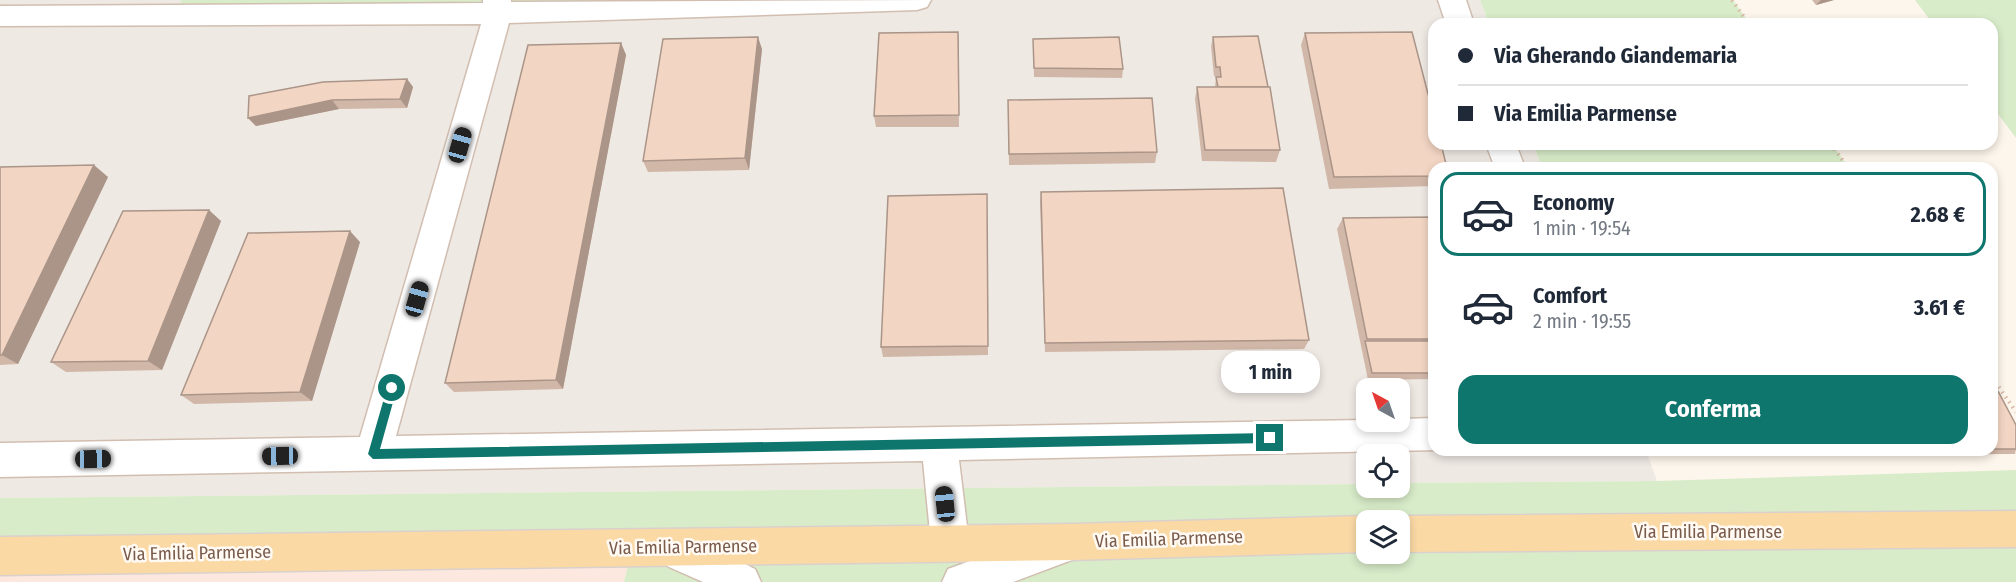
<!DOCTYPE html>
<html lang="it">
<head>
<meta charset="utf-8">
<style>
  :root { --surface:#fff; --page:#f6f6f7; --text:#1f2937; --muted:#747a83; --line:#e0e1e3; --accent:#0f766e }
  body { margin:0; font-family:"Fira Sans Condensed",sans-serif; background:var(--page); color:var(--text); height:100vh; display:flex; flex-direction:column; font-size:22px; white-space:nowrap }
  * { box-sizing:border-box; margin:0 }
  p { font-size:20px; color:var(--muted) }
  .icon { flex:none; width:33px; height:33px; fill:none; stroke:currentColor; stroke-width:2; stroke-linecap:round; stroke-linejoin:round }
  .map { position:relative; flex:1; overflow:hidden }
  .sheet { position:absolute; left:1428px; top:162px; width:570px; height:294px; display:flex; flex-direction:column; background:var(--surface); border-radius:18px; box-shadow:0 3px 9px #0003 }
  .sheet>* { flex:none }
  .guide { position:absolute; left:1428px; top:18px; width:570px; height:132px; border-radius:18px; box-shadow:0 3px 9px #0003; display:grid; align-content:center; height:132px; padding:0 30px; background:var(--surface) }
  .needle { width:39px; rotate:320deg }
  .buttons { position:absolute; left:1356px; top:378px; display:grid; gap:12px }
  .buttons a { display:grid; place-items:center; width:54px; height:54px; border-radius:12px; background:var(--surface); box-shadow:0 3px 9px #0003; font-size:30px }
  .end { position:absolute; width:27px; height:27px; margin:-14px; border:8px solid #0f766e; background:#fff; box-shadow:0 0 0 3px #fff }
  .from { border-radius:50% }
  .bubble { position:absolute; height:42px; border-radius:18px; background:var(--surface); box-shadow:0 3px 9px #0003; font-size:20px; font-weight:700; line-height:42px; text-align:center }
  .car { position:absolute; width:18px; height:36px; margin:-18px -9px; border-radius:8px; box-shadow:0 0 4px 2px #0007; background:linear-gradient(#222 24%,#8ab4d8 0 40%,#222 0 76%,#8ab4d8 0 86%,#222 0) }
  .guide b { display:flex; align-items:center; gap:21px; height:57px; font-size:22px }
  .guide b+b { border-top:2px solid var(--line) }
  .guide i { width:15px; height:15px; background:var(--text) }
  ul { padding:10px 0 0; list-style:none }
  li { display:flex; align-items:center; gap:18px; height:84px; margin:0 12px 9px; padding:0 18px; border:3px solid transparent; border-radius:18px }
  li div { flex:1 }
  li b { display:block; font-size:22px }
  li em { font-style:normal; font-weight:700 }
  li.on { border-color:var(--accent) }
  li>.icon { width:54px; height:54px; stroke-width:1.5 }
  .cta { display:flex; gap:12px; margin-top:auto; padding:12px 30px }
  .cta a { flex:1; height:69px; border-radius:18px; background:var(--accent); color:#fff; font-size:24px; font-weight:700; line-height:69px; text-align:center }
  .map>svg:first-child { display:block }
  .commercial { fill:#fde8e0 }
  .industrial { fill:#efe9e4; fill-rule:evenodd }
  .green { fill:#d8ecc9; fill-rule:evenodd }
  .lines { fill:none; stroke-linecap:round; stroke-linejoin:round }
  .street-casing { stroke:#d1beb0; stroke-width:3 }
  .primary-casing { stroke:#dad1cd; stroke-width:3 }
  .path { stroke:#d9b8a5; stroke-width:4; stroke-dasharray:1.5 4.5; stroke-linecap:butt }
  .street { fill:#fff; fill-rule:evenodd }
  .primary { fill:#fbd9a5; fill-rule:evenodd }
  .wall { fill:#d1b7a8 }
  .shaded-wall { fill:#aa9588 }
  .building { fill:#f3d5c3; stroke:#aa9588; stroke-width:1.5 }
  .route { fill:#0f766e }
  .labels { text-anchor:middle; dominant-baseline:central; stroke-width:5; stroke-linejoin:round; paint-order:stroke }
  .street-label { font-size:18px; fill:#7a5c4d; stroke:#fffaf3 }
</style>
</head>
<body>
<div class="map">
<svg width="2016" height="582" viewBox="0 0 2016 582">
  <rect width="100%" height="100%" fill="#fdf6ec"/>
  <polygon class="commercial" points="633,545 624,582 0,582 0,550"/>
  <path class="industrial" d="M0,0H1480L1489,24H1434V144H1533L1542,168H1434V450H1646L1657,481L1400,483V454H1366V484L0,498ZM1366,388H1400V422H1366Z"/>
  <g class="green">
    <polygon points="181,0 723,0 724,7 178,15"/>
    <polygon points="1480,0 1733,0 1750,24 1489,24"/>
    <polygon points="1915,0 2016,0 2016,138 1992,106 1992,24 1933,24"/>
    <polygon points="1533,144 1832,144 1849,168 1542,168"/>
    <path d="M2016,470V582H624L633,545L0,550V498L1366,484V488H1400V483L1657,481ZM1366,520H1400V554H1366Z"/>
  </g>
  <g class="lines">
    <defs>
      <g id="street">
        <polygon points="483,0 511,0 511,2 931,0 927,7 917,10 509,23 396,436 1366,420 1366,422 1400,422 1400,419 1434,418 1434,450 1438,450 959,460 969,543 963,556 950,561 937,556 931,543 923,461 0,477 0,443 360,437 481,24 0,26 0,6 483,3"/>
        <polygon points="1438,0 1466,0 1474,24 1446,24"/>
        <polygon points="1486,144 1516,144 1525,168 1495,168"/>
        <polygon points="1064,527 1077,532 1083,545 1077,558 1013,582 942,582 948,569"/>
        <polygon points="673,529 755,569 761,582 703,582 669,567 660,560 654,547 660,534"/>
      </g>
      <g id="primary">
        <polygon points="2016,511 2016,547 1400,552 1400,520 1389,520 1400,516"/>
        <polygon points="1366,516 1377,520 1366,520 1366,552 1071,560 0,575 0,537 1071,524"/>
      </g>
    </defs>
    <use href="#street" class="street-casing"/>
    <use href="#primary" class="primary-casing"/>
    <g class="path">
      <polyline points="1732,0 1749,24"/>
      <polyline points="1831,144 1848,168"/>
      <polyline points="1992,377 2016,412"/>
    </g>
    <use href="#street" class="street"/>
    <use href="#primary" class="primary"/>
  </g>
  <g class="wall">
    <polygon points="1812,0 1834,0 1816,5"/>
    <polygon points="958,32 959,127 876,127 874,116"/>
    <polygon points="1305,33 1434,168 1434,186 1329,189 1301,45"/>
    <polygon points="1213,37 1280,150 1276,162 1202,161 1195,99 1197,87 1215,87 1216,77 1218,77 1214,76 1211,46"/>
    <polygon points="1033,39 1123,69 1122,78 1034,77"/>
    <polygon points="621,43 626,55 563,389 454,392 445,383"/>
    <polygon points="762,49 749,170 648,172 643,161"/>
    <polygon points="407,79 413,87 407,108 339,109 256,126 248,118"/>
    <polygon points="1008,100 1157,152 1155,163 1009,165"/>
    <polygon points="0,167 108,177 18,364 0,365"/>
    <polygon points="1041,192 1309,340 1304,349 1045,352 1040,203"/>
    <polygon points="987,194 988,355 883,357 881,347"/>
    <polygon points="1434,217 1434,379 1368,380 1337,229 1343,218"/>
    <polygon points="221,221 162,370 66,372 51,362"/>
    <polygon points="360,242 312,401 194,404 181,395"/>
    <polygon points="1992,382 2016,449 2015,454 1798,455 1796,450 1992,450"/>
  </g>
  <g class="shaded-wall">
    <polygon points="1821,0 1834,0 1816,5"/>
    <polygon points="958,32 959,44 959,127 959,115"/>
    <polygon points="758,37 762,49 749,170 745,158"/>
    <polygon points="621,43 626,55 563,389 556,380"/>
    <polygon points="407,79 413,87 407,108 400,99"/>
    <polygon points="332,100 339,109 256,126 248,118"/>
    <polygon points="94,165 108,177 18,364 2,355"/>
    <polygon points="209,210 221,221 162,370 148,361"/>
    <polygon points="350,231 360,242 312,401 300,392"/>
  </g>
  <g class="building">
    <polygon points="958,32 959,115 874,116 879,33"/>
    <polygon points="1412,32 1434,117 1434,144 1441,144 1447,168 1434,168 1434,176 1334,177 1305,33"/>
    <polygon points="1258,36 1268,87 1218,87 1216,77 1221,77 1220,67 1216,67 1213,37"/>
    <polygon points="758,37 745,158 643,161 663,39"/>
    <polygon points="1119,37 1123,69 1034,68 1033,39"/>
    <polygon points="621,43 556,380 445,383 528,45"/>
    <polygon points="407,79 400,99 332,100 248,118 249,96 323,82"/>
    <polygon points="1197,87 1270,87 1280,150 1205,150"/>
    <polygon points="1152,98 1157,152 1009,154 1008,100"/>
    <polygon points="94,165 2,355 0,355 0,167"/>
    <polygon points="1283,188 1309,340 1045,343 1041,192"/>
    <polygon points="987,194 988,346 881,347 888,196"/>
    <polygon points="209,210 148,361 51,362 123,211"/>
    <polygon points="1434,217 1434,339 1367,339 1343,218"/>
    <polygon points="350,231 300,392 181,395 248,233"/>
    <polygon points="1365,341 1434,341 1434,373 1372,373"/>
    <polygon points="1992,382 1999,393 2016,425 2016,449 1992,449"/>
    <polygon points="1865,450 1886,450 1887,452 1861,452"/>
  </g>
  <polygon class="route" points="392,383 397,388 380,449 1270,433 1275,438 1270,443 373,459 368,454 387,388"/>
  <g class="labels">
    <g class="street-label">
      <text x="1708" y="532">Via Emilia Parmense</text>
      <text transform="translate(1169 539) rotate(-2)">Via Emilia Parmense</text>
      <text transform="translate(683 547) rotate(-1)">Via Emilia Parmense</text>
      <text transform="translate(197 553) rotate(-1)">Via Emilia Parmense</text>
    </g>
  </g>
</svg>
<div class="buttons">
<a><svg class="needle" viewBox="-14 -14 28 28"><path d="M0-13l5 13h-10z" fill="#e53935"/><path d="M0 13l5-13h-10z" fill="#747a83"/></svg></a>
<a><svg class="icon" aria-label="locate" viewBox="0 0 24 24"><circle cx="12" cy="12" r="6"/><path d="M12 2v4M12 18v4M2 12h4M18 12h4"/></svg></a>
<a><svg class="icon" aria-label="layers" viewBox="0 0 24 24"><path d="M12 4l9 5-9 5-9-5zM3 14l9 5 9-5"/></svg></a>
</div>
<i class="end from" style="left:392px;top:388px"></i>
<i class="end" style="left:1270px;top:438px"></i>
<div class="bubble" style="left:1221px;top:351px;width:99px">1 min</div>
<i class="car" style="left:460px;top:145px;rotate:16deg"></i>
<i class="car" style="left:417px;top:299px;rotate:16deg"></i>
<i class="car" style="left:280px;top:456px;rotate:269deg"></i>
<i class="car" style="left:93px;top:459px;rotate:89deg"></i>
<i class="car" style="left:945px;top:504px;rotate:354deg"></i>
<div class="guide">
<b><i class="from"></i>Via Gherando Giandemaria</b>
<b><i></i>Via Emilia Parmense</b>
</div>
<section class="sheet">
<ul>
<li class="on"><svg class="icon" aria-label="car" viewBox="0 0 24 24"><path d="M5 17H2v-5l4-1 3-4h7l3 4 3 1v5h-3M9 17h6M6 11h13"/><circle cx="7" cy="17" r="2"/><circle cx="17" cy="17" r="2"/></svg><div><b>Economy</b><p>1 min · 19:54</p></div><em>2.68 €</em></li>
<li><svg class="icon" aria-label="car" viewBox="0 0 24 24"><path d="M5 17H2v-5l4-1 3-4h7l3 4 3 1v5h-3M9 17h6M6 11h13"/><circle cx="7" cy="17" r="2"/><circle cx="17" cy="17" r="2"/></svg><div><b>Comfort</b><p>2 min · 19:55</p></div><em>3.61 €</em></li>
</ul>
<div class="cta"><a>Conferma</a></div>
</section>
</div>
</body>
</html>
